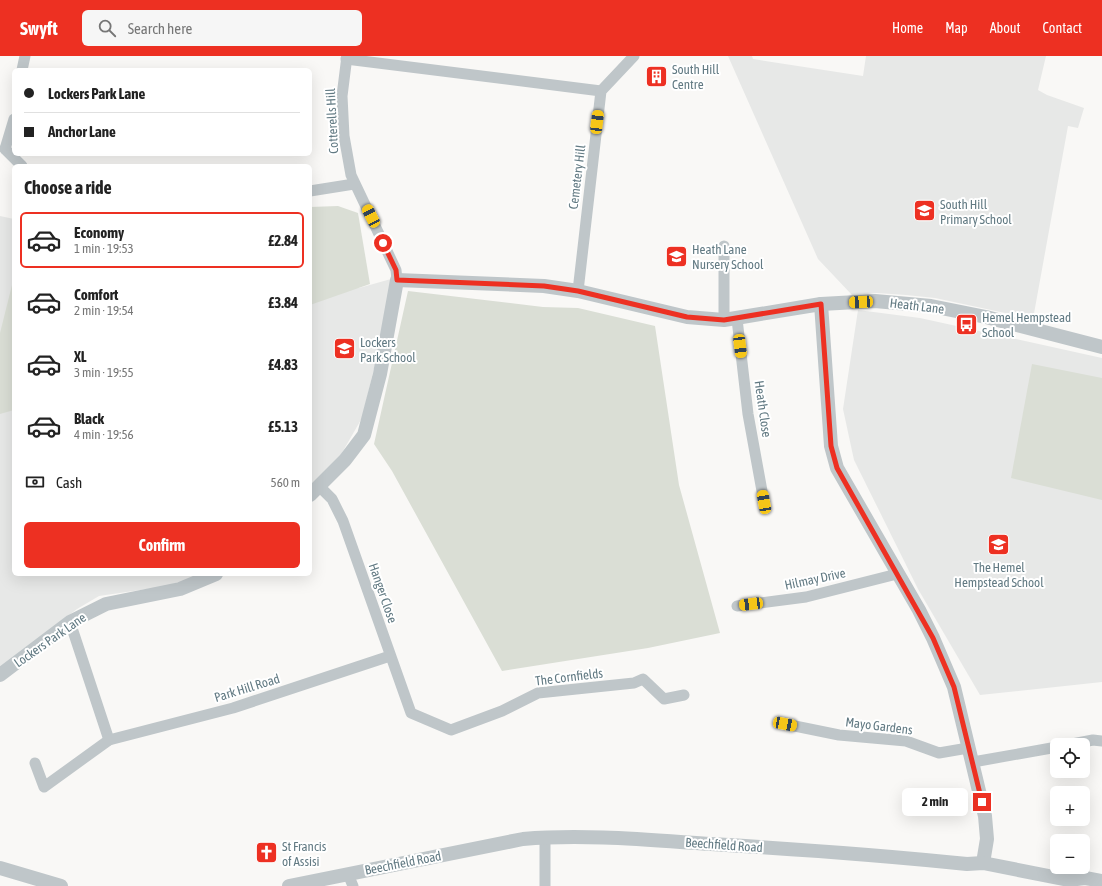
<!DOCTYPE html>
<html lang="en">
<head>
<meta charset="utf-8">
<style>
  :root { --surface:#fff; --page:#f6f6f6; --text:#222; --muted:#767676; --line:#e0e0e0; --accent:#ed3022 }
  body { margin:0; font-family:"Asap Condensed",sans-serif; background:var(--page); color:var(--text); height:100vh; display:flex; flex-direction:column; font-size:15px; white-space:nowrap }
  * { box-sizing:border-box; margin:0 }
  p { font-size:13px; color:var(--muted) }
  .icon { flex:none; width:22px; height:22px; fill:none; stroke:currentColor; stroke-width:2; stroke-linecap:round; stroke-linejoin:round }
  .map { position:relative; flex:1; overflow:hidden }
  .details { position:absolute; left:12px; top:108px; width:300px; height:412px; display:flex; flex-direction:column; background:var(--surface); border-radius:6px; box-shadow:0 4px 16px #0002 }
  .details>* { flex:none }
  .hud { position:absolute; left:12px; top:12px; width:300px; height:88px; border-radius:6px; box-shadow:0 4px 16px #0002; display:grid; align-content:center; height:88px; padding:0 12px; background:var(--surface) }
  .buttons { position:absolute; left:1050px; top:682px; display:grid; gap:8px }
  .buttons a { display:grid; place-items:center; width:40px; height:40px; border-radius:6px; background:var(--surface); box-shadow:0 4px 16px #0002; font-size:20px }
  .end { position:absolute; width:18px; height:18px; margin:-9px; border:5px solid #ed3022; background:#fff; box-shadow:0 0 0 2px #fff }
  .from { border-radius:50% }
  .bubble { position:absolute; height:28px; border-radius:6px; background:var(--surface); box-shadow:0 4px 16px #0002; font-size:13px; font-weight:700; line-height:28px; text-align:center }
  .car { position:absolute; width:12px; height:24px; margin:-12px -6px; border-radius:5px; box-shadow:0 0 3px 1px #0007; background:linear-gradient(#f5c518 24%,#345 0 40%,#f5c518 0 76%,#345 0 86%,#f5c518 0) }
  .hud b { display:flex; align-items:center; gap:14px; height:38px; font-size:15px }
  .hud b+b { border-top:1px solid var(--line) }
  .hud i { width:10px; height:10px; background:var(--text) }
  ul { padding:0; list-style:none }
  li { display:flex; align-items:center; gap:12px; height:56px; margin:0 8px 6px; padding:0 4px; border:2px solid transparent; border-radius:6px }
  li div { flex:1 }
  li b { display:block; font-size:15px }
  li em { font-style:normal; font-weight:700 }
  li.current { border-color:var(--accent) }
  li>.icon { width:36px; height:36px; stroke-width:1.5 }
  h2 { padding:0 12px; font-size:18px; line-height:48px }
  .pay { display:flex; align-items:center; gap:10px; height:44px; padding:0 12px; font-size:15px }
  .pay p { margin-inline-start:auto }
  .action { display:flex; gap:8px; margin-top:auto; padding:8px 12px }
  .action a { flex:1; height:46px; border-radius:6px; background:var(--accent); color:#fff; font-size:16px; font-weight:700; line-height:46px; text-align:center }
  header { display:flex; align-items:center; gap:24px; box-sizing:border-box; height:56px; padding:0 20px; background:var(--accent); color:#fff }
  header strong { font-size:19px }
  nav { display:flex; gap:22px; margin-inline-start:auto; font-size:14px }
  .search { width:280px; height:36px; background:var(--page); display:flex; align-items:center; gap:10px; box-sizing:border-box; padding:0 14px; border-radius:6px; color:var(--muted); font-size:15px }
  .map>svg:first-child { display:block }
  .built { fill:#e7e8e7 }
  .green { fill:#daded5 }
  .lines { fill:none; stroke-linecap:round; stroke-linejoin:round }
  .minor { stroke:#bfc6c9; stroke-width:11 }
  .tertiary { stroke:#bfc6c9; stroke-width:14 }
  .route { stroke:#ed3022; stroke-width:5 }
  .labels { text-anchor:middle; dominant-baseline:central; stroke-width:4; stroke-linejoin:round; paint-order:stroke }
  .poi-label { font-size:13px; fill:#627a83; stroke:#fff; text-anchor:start }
  .street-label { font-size:13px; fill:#627a83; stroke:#fff }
</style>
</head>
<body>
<header>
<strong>Swyft</strong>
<div class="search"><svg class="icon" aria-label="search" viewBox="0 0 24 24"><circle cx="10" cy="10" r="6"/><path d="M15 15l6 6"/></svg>Search here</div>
<nav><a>Home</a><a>Map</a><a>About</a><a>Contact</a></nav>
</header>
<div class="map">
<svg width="1102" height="830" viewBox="0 0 1102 830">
  <rect width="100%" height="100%" fill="#f9f8f6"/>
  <g class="built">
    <polygon points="728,0 752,0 753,3 863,20 866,0 1046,0 1038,34 1047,39 1084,52 1078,72 1068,70 1033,263 935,242 906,239 877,237 852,239 818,203"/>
    <polygon points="0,160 14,163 14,518 203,518 168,530 99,540 77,553 0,612"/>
    <polygon points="310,187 354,217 359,232 391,223 393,234 362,362 332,414 310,433"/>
    <polygon points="858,254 920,262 1102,302 1102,626 980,639 918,533 854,404 843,353"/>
  </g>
  <g class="green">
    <polygon points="338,150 358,157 370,228 310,249 310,151"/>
    <polygon points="14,221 14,354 0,358 0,277"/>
    <polygon points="408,235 543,251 578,252 655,270 679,429 720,577 648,592 502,615 392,415 374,388"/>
    <polygon points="1032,308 1102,322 1102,444 1011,422"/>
  </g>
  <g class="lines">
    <g class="minor">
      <polyline points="347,0 342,40 344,80 351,119 396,214 397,224"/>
      <polyline points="346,3 601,35"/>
      <polyline points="22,14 25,0"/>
      <polyline points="5,93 14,63"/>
      <polyline points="5,93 22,110"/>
      <polyline points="310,135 354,128"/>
      <polyline points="724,190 724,264"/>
      <polyline points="578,235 601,35 634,0"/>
      <polyline points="737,263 748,358 764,446"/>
      <polyline points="320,431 332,443 343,465 411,657 451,674 502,655 538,637 634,627 643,623 664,643 684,639"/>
      <polyline points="737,550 806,541 897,518"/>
      <polyline points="70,566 109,684"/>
      <polyline points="785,668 839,679 906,685 939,697 968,692"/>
      <polyline points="1067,689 1093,684 1102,685"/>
      <polyline points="973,706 1057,691"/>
      <polyline points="35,707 44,731 109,684 233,652 390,600"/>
      <polyline points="545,781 545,830"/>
      <polyline points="348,818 353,830"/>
    </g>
    <g class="tertiary">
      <polyline points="821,248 831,390 837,412 919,554 933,582 954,631 985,760 987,783 983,807"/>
      <polyline points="310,439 345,404 364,379 380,318 397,224 544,230 578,235 687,261 724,264 821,248 875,245 931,250 986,261 1102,291"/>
      <polyline points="0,619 70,566 106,548 180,533 216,518"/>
      <polyline points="0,812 61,830"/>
      <path d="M289,830L523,783C585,778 649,784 711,788C796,793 881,799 967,808L983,807L1069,824L1085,822L1102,825"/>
    </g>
  </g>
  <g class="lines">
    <polyline class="route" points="383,187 396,214 397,224 544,230 578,235 687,261 724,264 821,248 831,390 837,412 933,582 954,631 982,746"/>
  </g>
  <defs>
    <symbol id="building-square" viewBox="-11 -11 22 22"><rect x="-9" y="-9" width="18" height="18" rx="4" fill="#ed3022" stroke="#fff"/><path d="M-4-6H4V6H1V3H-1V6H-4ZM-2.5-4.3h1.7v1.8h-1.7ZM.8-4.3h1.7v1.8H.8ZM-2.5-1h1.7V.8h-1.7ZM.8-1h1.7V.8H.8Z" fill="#fff"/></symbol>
    <symbol id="school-square" viewBox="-11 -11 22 22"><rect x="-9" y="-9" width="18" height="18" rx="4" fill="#ed3022" stroke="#fff"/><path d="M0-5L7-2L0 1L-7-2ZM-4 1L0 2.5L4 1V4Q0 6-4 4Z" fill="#fff"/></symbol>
    <symbol id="bus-square" viewBox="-11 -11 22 22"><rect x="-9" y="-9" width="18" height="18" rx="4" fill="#ed3022" stroke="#fff"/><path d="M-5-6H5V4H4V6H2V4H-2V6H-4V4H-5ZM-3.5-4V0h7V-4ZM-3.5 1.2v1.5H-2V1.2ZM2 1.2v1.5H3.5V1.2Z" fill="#fff"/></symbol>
    <symbol id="church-square" viewBox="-11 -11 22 22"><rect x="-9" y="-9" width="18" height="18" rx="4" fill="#ed3022" stroke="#fff"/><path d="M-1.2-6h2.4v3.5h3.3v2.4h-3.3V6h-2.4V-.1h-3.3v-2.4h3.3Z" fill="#fff"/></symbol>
  </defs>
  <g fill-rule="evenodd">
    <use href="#building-square" x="644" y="8" width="25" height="25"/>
    <use href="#school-square" x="912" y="142" width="25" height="25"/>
    <use href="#school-square" x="664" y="188" width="25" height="25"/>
    <use href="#bus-square" x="954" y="256" width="25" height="25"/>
    <use href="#school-square" x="332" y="280" width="25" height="25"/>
    <use href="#school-square" x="986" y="476" width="25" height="25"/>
    <use href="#church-square" x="254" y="784" width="25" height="25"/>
  </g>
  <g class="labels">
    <g class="poi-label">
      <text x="672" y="13">South Hill<tspan x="672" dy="15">Centre</tspan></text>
      <text x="940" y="148">South Hill<tspan x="940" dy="15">Primary School</tspan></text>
      <text x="692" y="193">Heath Lane<tspan x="692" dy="15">Nursery School</tspan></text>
      <text x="982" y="261">Hemel Hempstead<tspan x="982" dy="15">School</tspan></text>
      <text x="360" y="286">Lockers<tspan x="360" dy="15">Park School</tspan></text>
      <text x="999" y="511" text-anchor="middle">The Hemel<tspan x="999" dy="15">Hempstead School</tspan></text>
      <text x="282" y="790">St Francis<tspan x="282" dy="15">of Assisi</tspan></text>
    </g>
    <g class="street-label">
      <text transform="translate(332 65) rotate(-93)">Cotterells Hill</text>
      <text transform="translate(577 121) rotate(-83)">Cemetery Hill</text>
      <text transform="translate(917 250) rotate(7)">Heath Lane</text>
      <text transform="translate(763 353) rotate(82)">Heath Close</text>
      <text transform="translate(815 523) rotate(-12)">Hilmay Drive</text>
      <text transform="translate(383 537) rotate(71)">Hanger Close</text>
      <text transform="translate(50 584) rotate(-35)">Lockers Park Lane</text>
      <text transform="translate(569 621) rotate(-7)">The Cornfields</text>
      <text transform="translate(247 632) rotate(-17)">Park Hill Road</text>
      <text transform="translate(879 670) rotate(7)">Mayo Gardens</text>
      <text transform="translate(724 789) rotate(4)">Beechfield Road</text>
      <text transform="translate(403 807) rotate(-11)">Beechfield Road</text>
    </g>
  </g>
</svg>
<div class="buttons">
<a><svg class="icon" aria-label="locate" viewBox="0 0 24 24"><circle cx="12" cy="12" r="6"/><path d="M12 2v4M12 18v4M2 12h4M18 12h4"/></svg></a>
<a>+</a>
<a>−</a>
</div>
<i class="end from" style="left:383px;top:187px"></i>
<i class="end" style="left:982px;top:746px"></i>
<div class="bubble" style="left:902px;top:732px;width:66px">2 min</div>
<i class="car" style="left:597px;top:66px;rotate:7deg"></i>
<i class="car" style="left:371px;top:160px;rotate:333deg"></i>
<i class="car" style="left:861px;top:246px;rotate:267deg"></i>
<i class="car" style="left:740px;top:290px;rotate:173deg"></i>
<i class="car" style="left:764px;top:446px;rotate:350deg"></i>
<i class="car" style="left:751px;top:548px;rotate:263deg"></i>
<i class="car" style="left:785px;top:668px;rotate:101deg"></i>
<div class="hud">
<b><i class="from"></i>Lockers Park Lane</b>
<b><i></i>Anchor Lane</b>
</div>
<section class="details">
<h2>Choose a ride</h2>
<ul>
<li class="current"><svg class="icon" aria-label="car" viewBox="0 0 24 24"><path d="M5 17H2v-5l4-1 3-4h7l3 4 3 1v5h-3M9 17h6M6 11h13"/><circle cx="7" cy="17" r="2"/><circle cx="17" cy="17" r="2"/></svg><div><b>Economy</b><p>1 min · 19:53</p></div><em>£2.84</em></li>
<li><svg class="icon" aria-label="car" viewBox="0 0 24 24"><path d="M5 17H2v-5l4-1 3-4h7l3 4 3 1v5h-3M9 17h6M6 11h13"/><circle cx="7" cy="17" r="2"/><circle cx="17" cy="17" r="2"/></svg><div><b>Comfort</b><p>2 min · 19:54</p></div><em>£3.84</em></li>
<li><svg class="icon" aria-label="car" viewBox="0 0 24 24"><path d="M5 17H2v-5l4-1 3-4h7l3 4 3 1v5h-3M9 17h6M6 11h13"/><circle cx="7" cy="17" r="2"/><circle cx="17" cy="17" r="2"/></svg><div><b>XL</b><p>3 min · 19:55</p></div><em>£4.83</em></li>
<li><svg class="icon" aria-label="car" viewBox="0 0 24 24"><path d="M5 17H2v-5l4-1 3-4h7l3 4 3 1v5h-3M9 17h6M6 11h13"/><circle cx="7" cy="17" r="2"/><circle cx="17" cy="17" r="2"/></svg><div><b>Black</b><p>4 min · 19:56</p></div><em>£5.13</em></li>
</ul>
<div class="pay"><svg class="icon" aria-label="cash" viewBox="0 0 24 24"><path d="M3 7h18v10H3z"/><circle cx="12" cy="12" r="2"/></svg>Cash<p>560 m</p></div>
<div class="action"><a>Confirm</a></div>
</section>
</div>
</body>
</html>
